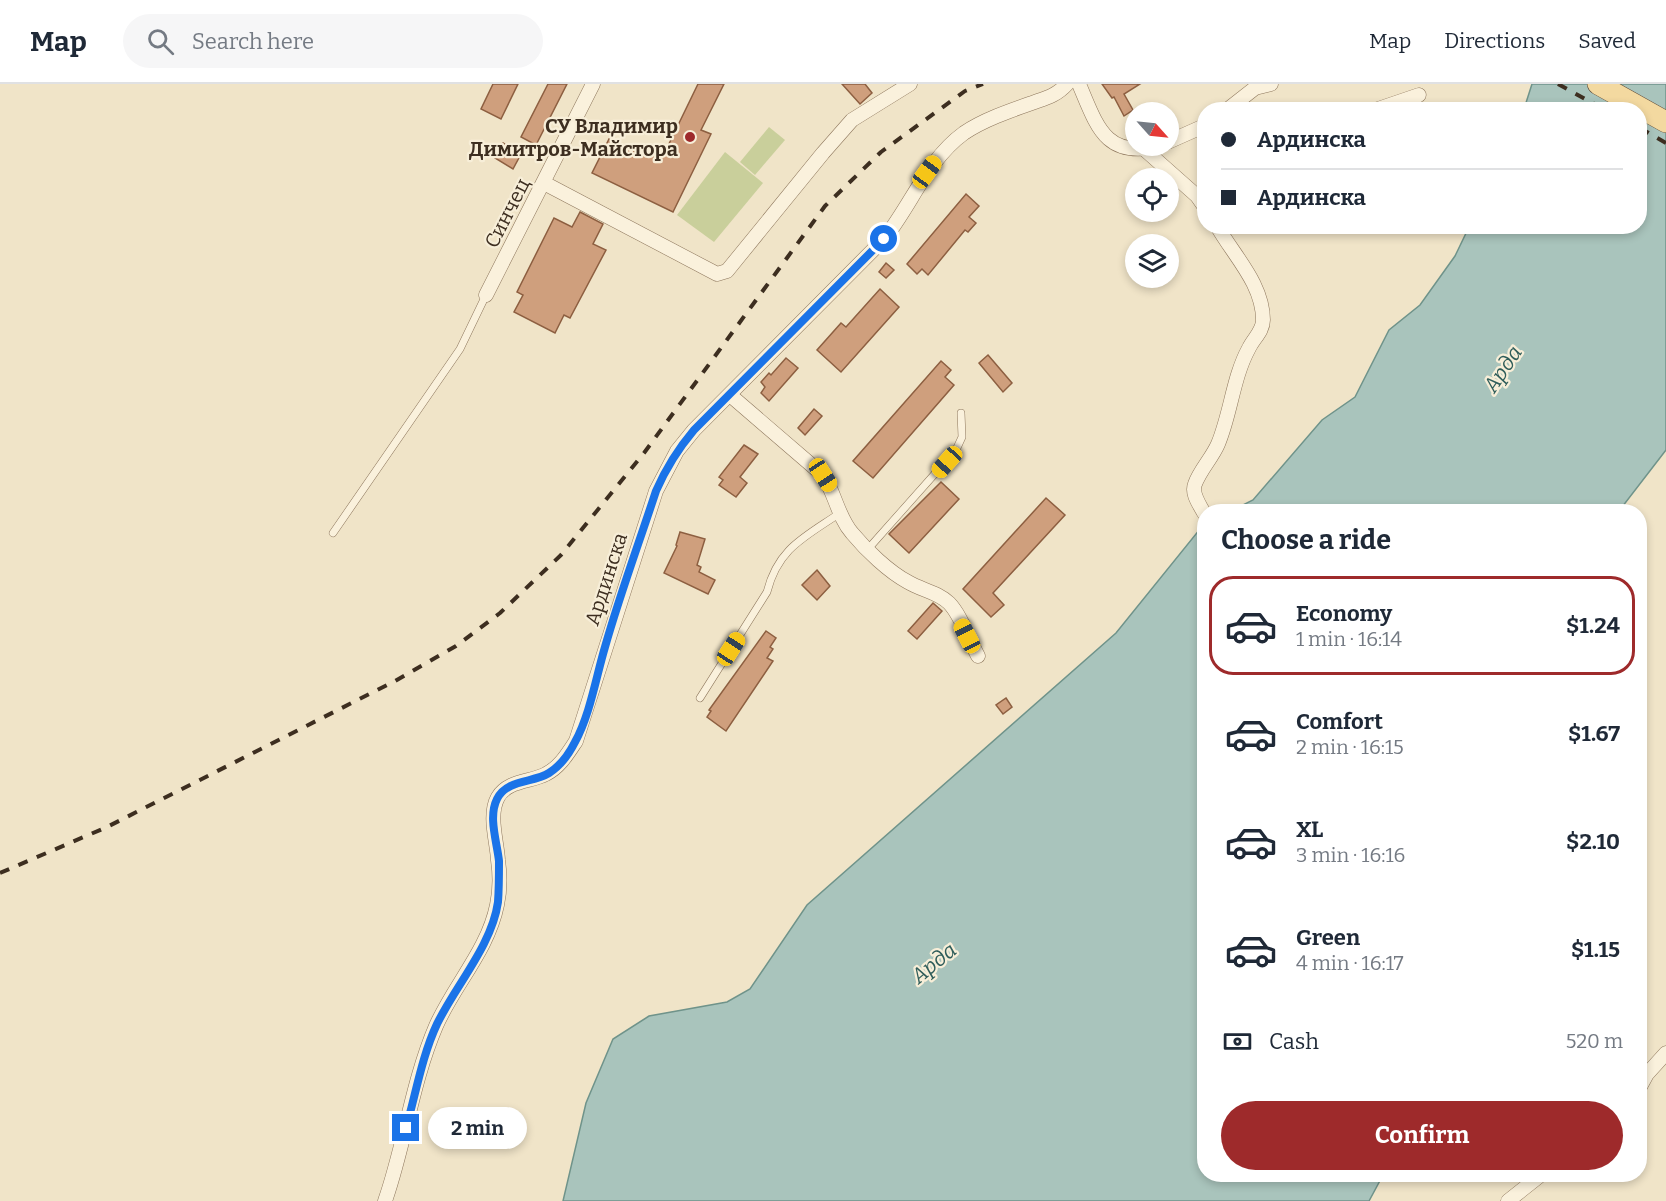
<!DOCTYPE html>
<html lang="en">
<head>
<meta charset="utf-8">
<style>
  :root { --surface:#fff; --page:#f6f6f7; --text:#1f2937; --muted:#747a83; --line:#e0e1e3; --accent:#9e2a2b }
  body { margin:0; font-family:Bitter,serif; background:var(--page); color:var(--text); height:100vh; display:flex; flex-direction:column; font-size:22px; white-space:nowrap }
  * { box-sizing:border-box; margin:0 }
  p { font-size:20px; color:var(--muted) }
  .icon { flex:none; width:33px; height:33px; fill:none; stroke:currentColor; stroke-width:2; stroke-linecap:round; stroke-linejoin:round }
  .map { position:relative; flex:1; overflow:hidden }
  .details { position:absolute; left:1197px; top:420px; width:450px; height:678px; display:flex; flex-direction:column; background:var(--surface); border-radius:24px; box-shadow:0 3px 9px #0003 }
  .details>* { flex:none }
  .banner { position:absolute; left:1197px; top:18px; width:450px; height:132px; border-radius:24px; box-shadow:0 3px 9px #0003; display:grid; align-content:center; height:132px; padding:0 24px; background:var(--surface) }
  .needle { width:39px; rotate:117deg }
  .tools { position:absolute; left:1125px; top:18px; display:grid; gap:12px }
  .tools a { display:grid; place-items:center; width:54px; height:54px; border-radius:50%; background:var(--surface); box-shadow:0 3px 9px #0003; font-size:30px }
  .end { position:absolute; width:27px; height:27px; margin:-14px; border:8px solid #1a73e8; background:#fff; box-shadow:0 0 0 3px #fff }
  .from { border-radius:50% }
  .bubble { position:absolute; height:42px; border-radius:21px; background:var(--surface); box-shadow:0 3px 9px #0003; font-size:20px; font-weight:700; line-height:42px; text-align:center }
  .car { position:absolute; width:18px; height:36px; margin:-18px -9px; border-radius:8px; box-shadow:0 0 4px 2px #0007; background:linear-gradient(#f5c518 24%,#345 0 40%,#f5c518 0 76%,#345 0 86%,#f5c518 0) }
  .banner b { display:flex; align-items:center; gap:21px; height:57px; font-size:22px }
  .banner b+b { border-top:2px solid var(--line) }
  .banner i { width:15px; height:15px; background:var(--text) }
  ul { padding:0; list-style:none }
  li { display:flex; align-items:center; gap:18px; height:99px; margin:0 12px 9px; padding:0 12px; border:3px solid transparent; border-radius:24px }
  li div { flex:1 }
  li b { display:block; font-size:22px }
  li em { font-style:normal; font-weight:700 }
  li.on { border-color:var(--accent) }
  li>.icon { width:54px; height:54px; stroke-width:1.5 }
  h2 { padding:0 24px; font-size:27px; line-height:72px }
  .pay { display:flex; align-items:center; gap:15px; height:66px; padding:0 24px; font-size:22px }
  .pay p { margin-inline-start:auto }
  .button { display:flex; gap:12px; margin-top:auto; padding:12px 24px }
  .button a { flex:1; height:69px; border-radius:36px; background:var(--accent); color:#fff; font-size:24px; font-weight:700; line-height:69px; text-align:center }
  header { display:flex; align-items:center; gap:36px; box-sizing:border-box; height:84px; padding:0 30px; background:var(--surface); border-bottom:2px solid var(--line) }
  header strong { font-size:28px }
  nav { display:flex; gap:33px; margin-inline-start:auto; font-size:21px }
  .search { width:420px; height:54px; background:var(--page); display:flex; align-items:center; gap:15px; box-sizing:border-box; padding:0 21px; border-radius:33px; color:var(--muted); font-size:22px }
  .map>svg:first-child { display:block }
  .green { fill:#c9cf9b }
  .water { fill:#a9c4bc; stroke:#6f938a; stroke-width:1.5 }
  .building { fill:#cf9f7d; stroke:#8d5f41; stroke-width:1.5 }
  .lines { fill:none; stroke-linecap:round; stroke-linejoin:round }
  .service-casing { stroke:#8d765c; stroke-width:8 }
  .minor-casing { stroke:#8d765c; stroke-width:15 }
  .primary-casing { stroke:#5b4430; stroke-width:22 }
  .service { stroke:#faf1dc; stroke-width:7 }
  .minor { stroke:#faf1dc; stroke-width:14 }
  .primary { stroke:#f3d9a0; stroke-width:21 }
  .rail { stroke:#3d2e20; stroke-width:4; stroke-dasharray:10 10; stroke-linecap:butt }
  .route { stroke:#1a73e8; stroke-width:8 }
  .poi-dot { fill:#9e2a2b; stroke:#f7eed8; stroke-width:2 }
  .labels { text-anchor:middle; dominant-baseline:central; stroke-width:4.5; stroke-linejoin:round; paint-order:stroke }
  .poi-label { font-size:20px; font-weight:bold; fill:#3d2e20; stroke:#f7eed8; text-anchor:end }
  .street-label { font-size:20px; fill:#3d2e20; stroke:#f7eed8 }
  .water-label { font-size:21px; font-style:italic; fill:#2f5d5a; stroke:#f7eed8 }
</style>
</head>
<body>
<header>
<strong>Map</strong>
<div class="search"><svg class="icon" aria-label="search" viewBox="0 0 24 24"><circle cx="10" cy="10" r="6"/><path d="M15 15l6 6"/></svg>Search here</div>
<nav><a>Map</a><a>Directions</a><a>Saved</a></nav>
</header>
<div class="map">
<svg width="1666" height="1117" viewBox="0 0 1666 1117">
  <rect width="100%" height="100%" fill="#f0e4c8"/>
  <g class="green">
    <polygon points="769,43 785,56 755,91 740,78"/>
    <polygon points="725,68 763,99 714,158 677,131"/>
  </g>
  <g class="water">
    <polygon points="1532,0 1666,0 1666,366 1619,427 1229,428 1253,416 1322,336 1355,313 1389,246 1420,221 1455,172 1469,143 1640,142 1640,26 1524,25"/>
    <polygon points="1204,440 1204,1090 1383,1091 1369,1117 563,1117 586,1019 613,955 649,932 727,918 750,905 807,821 1116,549"/>
  </g>
  <g class="building">
    <polygon points="493,0 518,0 501,35 481,25"/>
    <polygon points="548,0 567,0 536,61 521,53"/>
    <polygon points="698,0 724,0 701,46 711,50 673,128 592,89 609,55 647,73 653,62 665,68"/>
    <polygon points="842,0 865,0 872,9 860,20"/>
    <polygon points="1102,0 1140,0 1124,10 1133,26 1124,32 1114,13 1112,14"/>
    <polygon points="503,59 521,70 513,85 495,74"/>
    <polygon points="966,110 979,122 969,133 976,139 968,148 965,146 928,191 922,185 917,190 907,180"/>
    <polygon points="580,128 603,140 593,160 606,166 570,234 564,231 555,249 514,228 523,211 517,208 554,134 572,143"/>
    <polygon points="886,179 894,186 886,194 879,188"/>
    <polygon points="880,205 899,223 841,288 817,266 841,239 846,243"/>
    <polygon points="988,271 1012,299 1003,308 979,279"/>
    <polygon points="786,274 798,284 769,317 761,309 765,303 761,298 769,289 771,291"/>
    <polygon points="941,277 951,286 945,293 954,301 873,394 853,377"/>
    <polygon points="814,325 822,332 805,351 798,344"/>
    <polygon points="744,361 758,370 740,393 747,399 736,413 719,401 723,396 719,393"/>
    <polygon points="941,398 959,415 909,469 889,450"/>
    <polygon points="1046,414 1065,431 993,509 1004,521 991,533 963,505"/>
    <polygon points="680,448 705,455 697,481 701,483 699,488 715,496 708,510 664,489 677,462 676,461"/>
    <polygon points="817,486 830,502 817,516 802,501"/>
    <polygon points="933,519 942,527 917,555 908,547"/>
    <polygon points="766,547 776,554 770,563 773,565 767,574 773,577 726,647 707,633 711,627 709,626"/>
    <polygon points="1006,614 1012,623 1003,630 996,621"/>
  </g>
  <g class="lines">
    <defs>
      <g id="service">
        <polyline points="333,449 460,265 486,211"/>
        <polyline points="868,465 956,366 962,353 961,329"/>
        <path d="M700,614L767,508C778,464 805,453 840,429"/>
      </g>
      <g id="minor">
        <path d="M1079,0C1097,42 1105,75 1159,62"/>
        <polyline points="1227,26 1255,4 1271,0"/>
        <polyline points="1375,26 1419,11"/>
        <polyline points="1168,58 1204,42"/>
        <polyline points="1144,65 1197,112 1204,122"/>
        <polyline points="544,99 717,190 727,187 823,69 852,36 910,0"/>
        <polyline points="486,211 593,0"/>
        <path d="M730,311L823,391C835,409 838,433 852,449C866,466 889,488 908,498C921,506 938,508 949,519C961,531 970,558 978,572"/>
        <path d="M1204,429C1200,421 1191,410 1195,400C1200,386 1212,374 1218,360C1231,329 1233,293 1249,264C1254,254 1263,247 1263,236C1263,200 1234,172 1217,142"/>
        <polyline points="1640,1003 1647,990 1666,969"/>
        <path d="M385,1117C405,1060 412,998 436,942C454,901 488,866 497,821C500,807 500,790 498,776C497,757 488,731 498,713C508,696 531,698 546,690C560,683 568,669 576,657L656,407L677,367L694,346L884,155C912,120 927,76 964,49C983,36 1009,27 1032,19C1046,14 1056,12 1067,0"/>
        <polyline points="1508,1117 1542,1090"/>
      </g>
      <polyline id="primary" points="1598,0 1666,38"/>
    </defs>
    <use href="#service" class="service-casing"/>
    <use href="#minor" class="minor-casing"/>
    <use href="#primary" class="primary-casing"/>
    <use href="#service" class="service"/>
    <use href="#minor" class="minor"/>
    <use href="#primary" class="primary"/>
    <g class="rail">
      <polyline points="1558,0 1605,26"/>
      <polyline points="1640,44 1666,59"/>
      <polyline points="0,789 107,743 395,597 456,562 500,529 561,471 644,369 825,122 881,68 965,7 983,0"/>
    </g>
  </g>
  <g class="lines">
    <path class="route" d="M406,1044C416,1009 422,972 437,940C456,901 492,861 498,818C499,805 499,791 499,777C497,758 488,733 497,715C507,695 533,699 549,689C560,682 569,670 575,658C590,631 596,593 605,563C620,510 639,459 656,407C666,384 678,365 694,346L884,155"/>
  </g>
  <circle class="poi-dot" cx="690" cy="53" r="6"/>
  <g class="labels">
    <g class="poi-label">
      <text x="678" y="42">СУ Владимир<tspan x="678" dy="23">Димитров-Майстора</tspan></text>
    </g>
    <g class="street-label">
      <text transform="translate(507 129) rotate(-63)">Синчец</text>
      <text transform="translate(606 495) rotate(-72)">Ардинска</text>
    </g>
    <g class="water-label">
      <text transform="translate(1503 285) rotate(-56)">Арда</text>
      <text transform="translate(934 879) rotate(-39)">Арда</text>
    </g>
  </g>
</svg>
<div class="tools">
<a><svg class="needle" viewBox="-14 -14 28 28"><path d="M0-13l5 13h-10z" fill="#e53935"/><path d="M0 13l5-13h-10z" fill="#747a83"/></svg></a>
<a><svg class="icon" aria-label="locate" viewBox="0 0 24 24"><circle cx="12" cy="12" r="6"/><path d="M12 2v4M12 18v4M2 12h4M18 12h4"/></svg></a>
<a><svg class="icon" aria-label="layers" viewBox="0 0 24 24"><path d="M12 4l9 5-9 5-9-5zM3 14l9 5 9-5"/></svg></a>
</div>
<i class="end from" style="left:884px;top:155px"></i>
<i class="end" style="left:406px;top:1044px"></i>
<div class="bubble" style="left:428px;top:1023px;width:99px">2 min</div>
<i class="car" style="left:927px;top:88px;rotate:36deg"></i>
<i class="car" style="left:947px;top:378px;rotate:222deg"></i>
<i class="car" style="left:823px;top:391px;rotate:147deg"></i>
<i class="car" style="left:967px;top:552px;rotate:333deg"></i>
<i class="car" style="left:731px;top:565px;rotate:33deg"></i>
<div class="banner">
<b><i class="from"></i>Ардинска</b>
<b><i></i>Ардинска</b>
</div>
<section class="details">
<h2>Choose a ride</h2>
<ul>
<li class="on"><svg class="icon" aria-label="car" viewBox="0 0 24 24"><path d="M5 17H2v-5l4-1 3-4h7l3 4 3 1v5h-3M9 17h6M6 11h13"/><circle cx="7" cy="17" r="2"/><circle cx="17" cy="17" r="2"/></svg><div><b>Economy</b><p>1 min · 16:14</p></div><em>$1.24</em></li>
<li><svg class="icon" aria-label="car" viewBox="0 0 24 24"><path d="M5 17H2v-5l4-1 3-4h7l3 4 3 1v5h-3M9 17h6M6 11h13"/><circle cx="7" cy="17" r="2"/><circle cx="17" cy="17" r="2"/></svg><div><b>Comfort</b><p>2 min · 16:15</p></div><em>$1.67</em></li>
<li><svg class="icon" aria-label="car" viewBox="0 0 24 24"><path d="M5 17H2v-5l4-1 3-4h7l3 4 3 1v5h-3M9 17h6M6 11h13"/><circle cx="7" cy="17" r="2"/><circle cx="17" cy="17" r="2"/></svg><div><b>XL</b><p>3 min · 16:16</p></div><em>$2.10</em></li>
<li><svg class="icon" aria-label="car" viewBox="0 0 24 24"><path d="M5 17H2v-5l4-1 3-4h7l3 4 3 1v5h-3M9 17h6M6 11h13"/><circle cx="7" cy="17" r="2"/><circle cx="17" cy="17" r="2"/></svg><div><b>Green</b><p>4 min · 16:17</p></div><em>$1.15</em></li>
</ul>
<div class="pay"><svg class="icon" aria-label="cash" viewBox="0 0 24 24"><path d="M3 7h18v10H3z"/><circle cx="12" cy="12" r="2"/></svg>Cash<p>520 m</p></div>
<div class="button"><a>Confirm</a></div>
</section>
</div>
</body>
</html>
